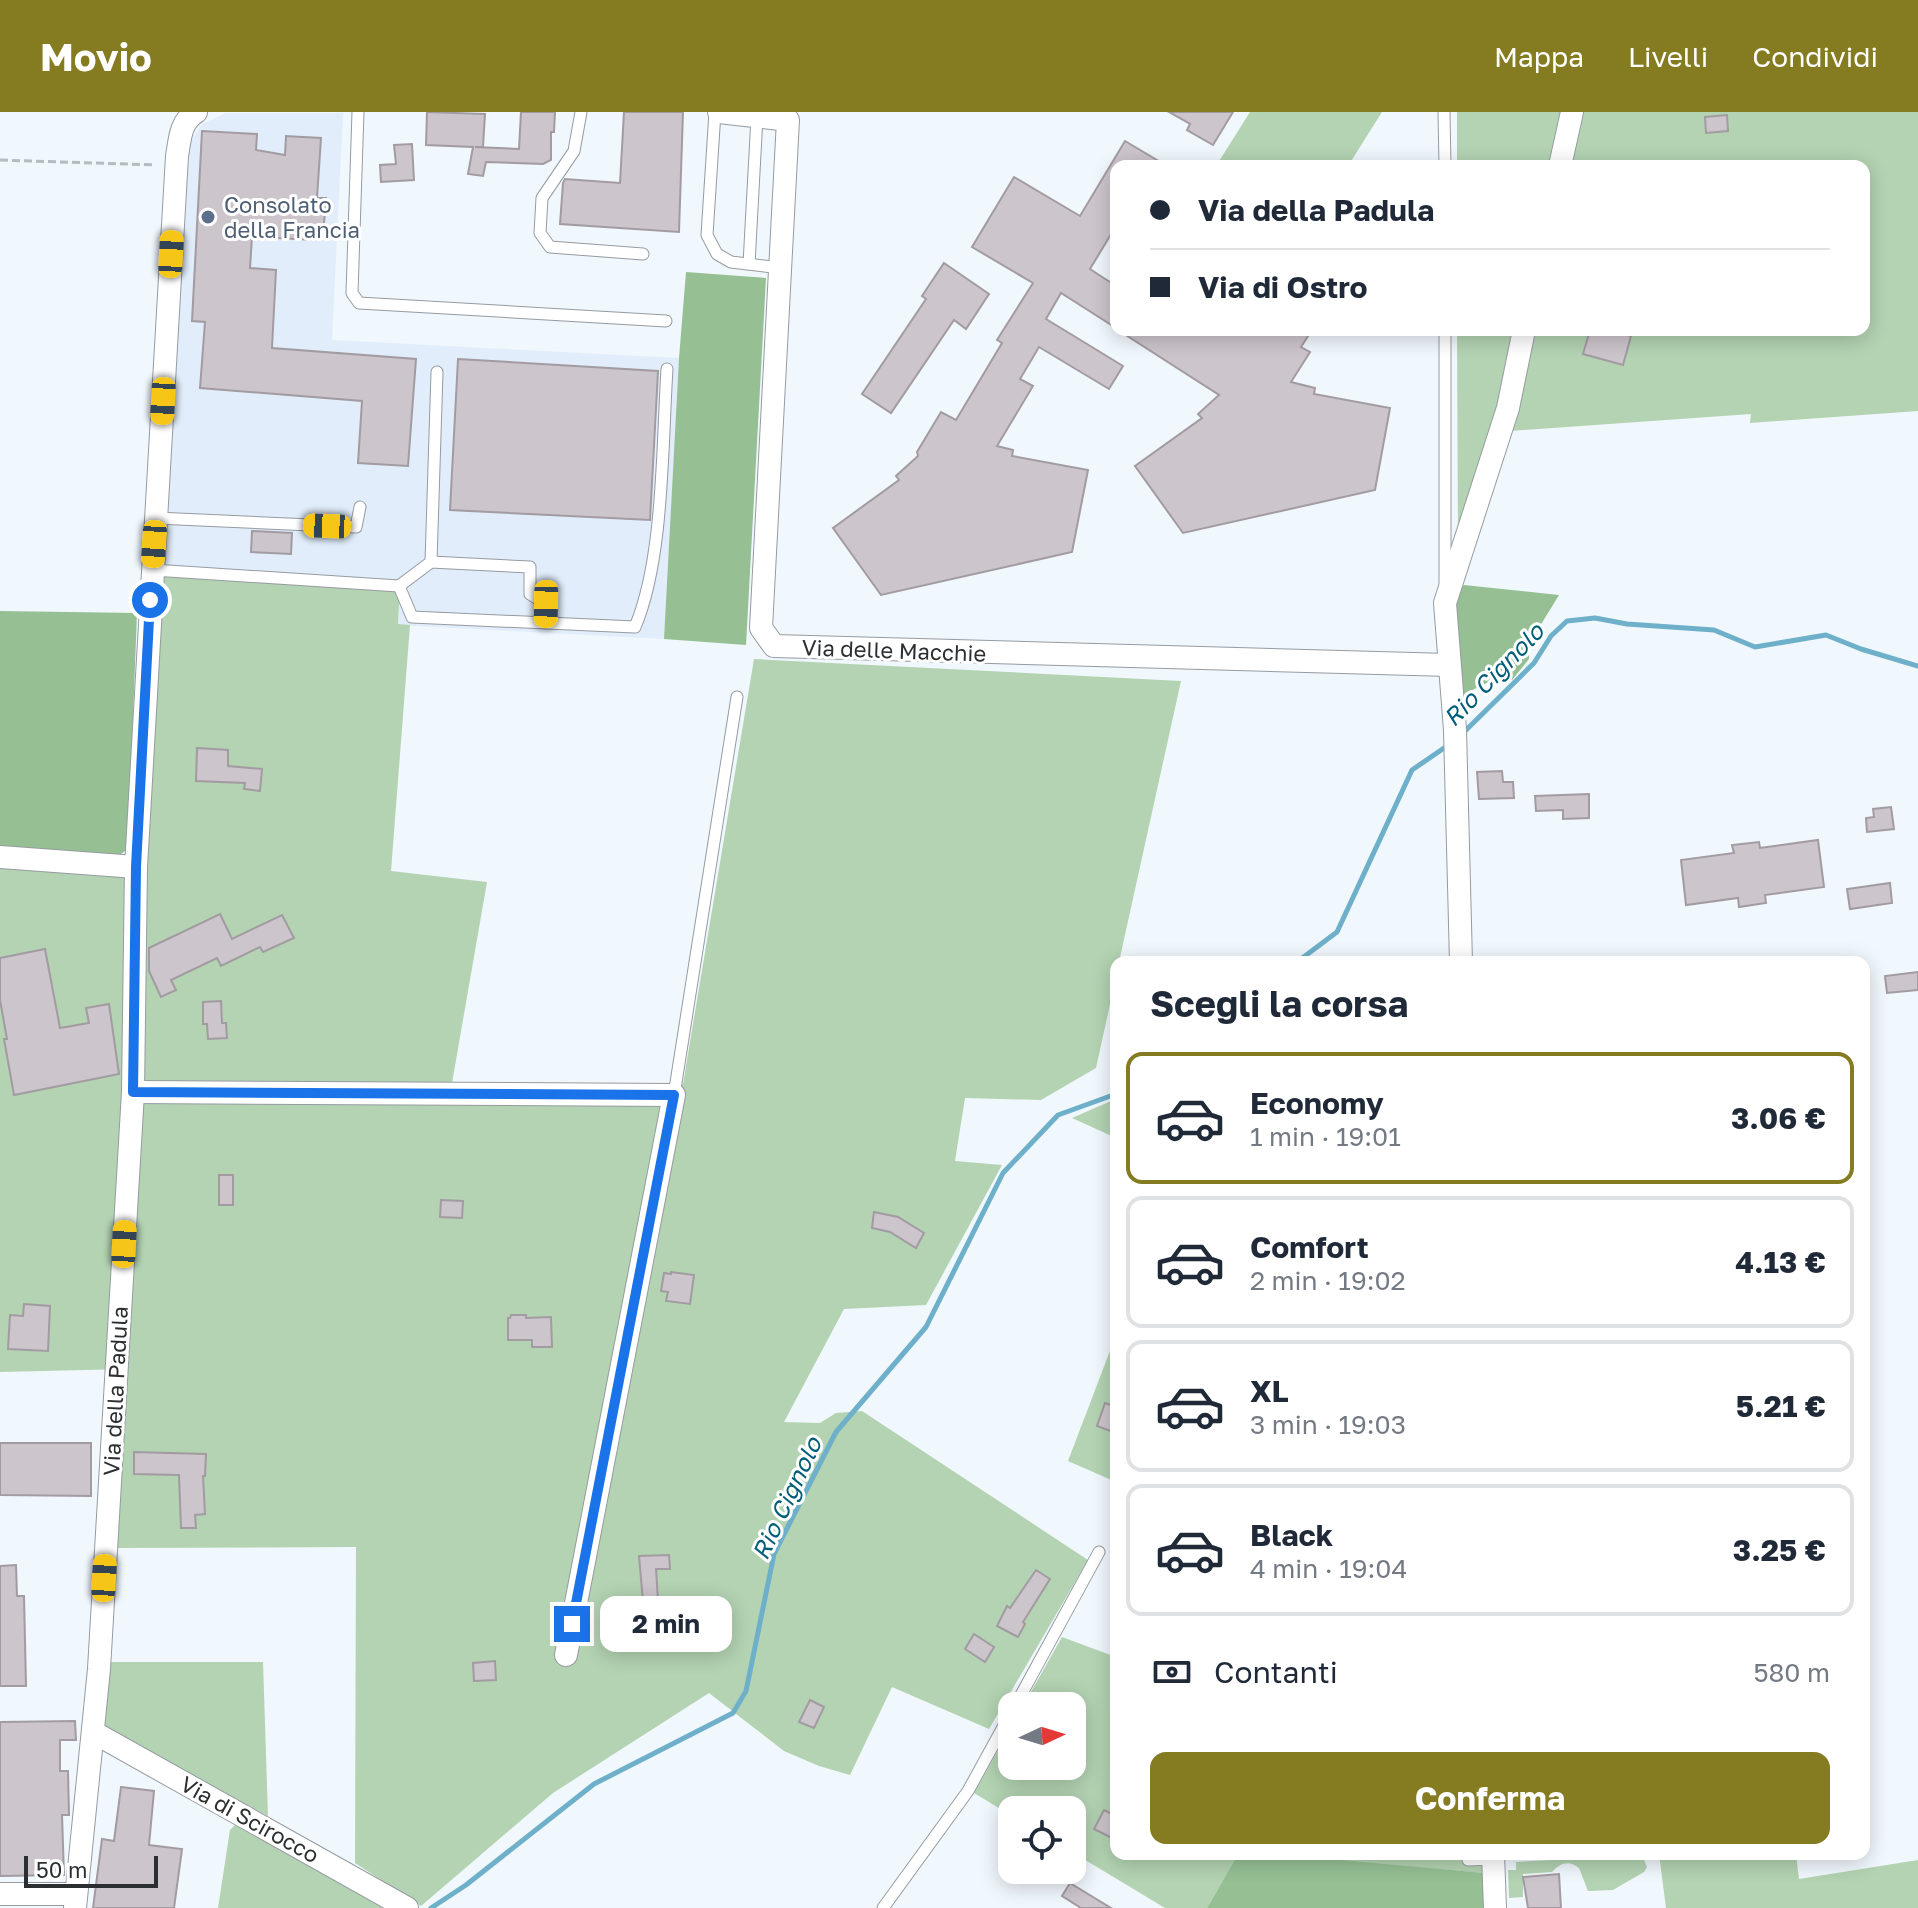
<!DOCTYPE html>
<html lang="it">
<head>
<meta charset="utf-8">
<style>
  :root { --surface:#fff; --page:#f2f2f3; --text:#1f2937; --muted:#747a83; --line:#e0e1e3; --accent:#857b21 }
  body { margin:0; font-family:"Golos Text",sans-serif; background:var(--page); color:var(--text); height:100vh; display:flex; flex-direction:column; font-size:30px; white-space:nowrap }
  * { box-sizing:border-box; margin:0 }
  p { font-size:26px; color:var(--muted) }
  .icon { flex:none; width:44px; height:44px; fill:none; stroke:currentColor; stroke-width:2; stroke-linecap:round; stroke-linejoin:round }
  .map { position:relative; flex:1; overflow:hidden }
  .sheet { position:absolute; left:1110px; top:844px; width:760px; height:904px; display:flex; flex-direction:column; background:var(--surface); border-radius:16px; box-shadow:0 4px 20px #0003 }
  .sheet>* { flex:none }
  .hud { position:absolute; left:1110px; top:48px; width:760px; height:176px; border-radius:16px; box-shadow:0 4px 20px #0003; display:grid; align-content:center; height:176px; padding:0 40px; background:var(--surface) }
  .needle { width:52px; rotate:86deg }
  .fabs { position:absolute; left:998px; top:1580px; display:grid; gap:16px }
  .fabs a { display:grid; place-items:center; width:88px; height:88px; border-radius:16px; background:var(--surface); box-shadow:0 4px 20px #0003; font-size:40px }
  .scale { position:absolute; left:24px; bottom:20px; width:134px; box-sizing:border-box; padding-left:8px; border:4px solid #2c2f31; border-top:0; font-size:22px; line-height:28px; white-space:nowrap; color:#2c2f31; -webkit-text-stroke:6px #fff; paint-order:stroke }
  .end { position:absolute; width:36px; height:36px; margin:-18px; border:10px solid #1a73e8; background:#fff; box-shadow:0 0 0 4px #fff }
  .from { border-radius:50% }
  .bubble { position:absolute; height:56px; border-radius:16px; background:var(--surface); box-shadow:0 4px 20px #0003; font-size:26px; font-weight:700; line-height:56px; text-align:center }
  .car { position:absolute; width:24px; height:48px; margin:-24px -12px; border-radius:10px; box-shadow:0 0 6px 2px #0007; background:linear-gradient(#f5c518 24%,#345 0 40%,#f5c518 0 76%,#345 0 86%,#f5c518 0) }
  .hud b { display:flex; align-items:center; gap:28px; height:76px; font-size:30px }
  .hud b+b { border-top:2px solid var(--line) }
  .hud i { width:20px; height:20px; background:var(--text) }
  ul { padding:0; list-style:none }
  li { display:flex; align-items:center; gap:24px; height:132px; margin:0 16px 12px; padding:0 24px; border:4px solid var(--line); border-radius:16px }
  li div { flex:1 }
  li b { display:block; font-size:30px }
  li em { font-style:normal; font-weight:700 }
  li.on { border-color:var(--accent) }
  li>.icon { width:72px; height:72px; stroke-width:1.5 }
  h2 { padding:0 40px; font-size:36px; line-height:96px }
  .pay { display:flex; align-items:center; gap:20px; height:88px; padding:0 40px; font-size:30px }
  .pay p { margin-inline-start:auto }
  .action { display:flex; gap:16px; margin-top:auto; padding:16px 40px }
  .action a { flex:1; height:92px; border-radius:16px; background:var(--accent); color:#fff; font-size:32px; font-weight:700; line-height:92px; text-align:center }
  header { display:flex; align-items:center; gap:48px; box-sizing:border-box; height:112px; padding:0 40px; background:var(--accent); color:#fff }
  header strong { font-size:38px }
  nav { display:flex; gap:44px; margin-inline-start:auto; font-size:28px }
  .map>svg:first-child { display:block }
  .built { fill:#e1edfa }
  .green { fill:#b3d3b2 }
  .forest { fill:#96c094 }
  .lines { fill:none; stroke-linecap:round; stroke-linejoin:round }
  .stream { stroke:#6eb0ca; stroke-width:5 }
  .building { fill:#ccc5cb; stroke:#a29ba1; stroke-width:2 }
  .service-casing { stroke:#959ba1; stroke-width:13 }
  .minor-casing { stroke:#959ba1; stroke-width:24 }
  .path { stroke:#b5bbc0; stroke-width:3; stroke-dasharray:8 4; stroke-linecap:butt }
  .service { stroke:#fff; stroke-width:11 }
  .minor { stroke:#fff; stroke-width:22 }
  .route { stroke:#1a73e8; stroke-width:10 }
  .service-dot { fill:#5c6f8a; stroke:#fff; stroke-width:3 }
  .labels { text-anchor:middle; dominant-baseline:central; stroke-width:6; stroke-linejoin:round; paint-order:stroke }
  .service-label { font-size:22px; fill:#4e5e75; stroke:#fff; text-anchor:start }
  .street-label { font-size:22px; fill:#2c2f31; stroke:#fff }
  .water-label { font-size:24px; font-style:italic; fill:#005e78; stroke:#fff }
</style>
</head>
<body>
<header>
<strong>Movio</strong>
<nav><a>Mappa</a><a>Livelli</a><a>Condividi</a></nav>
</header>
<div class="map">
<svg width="1918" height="1796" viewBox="0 0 1918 1796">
  <rect width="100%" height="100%" fill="#f0f7fd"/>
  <polygon class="built" points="226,1 343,1 332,228 679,246 664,527 398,513 400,473 162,458 188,33 202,12"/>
  <g class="green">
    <polygon points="1250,0 1382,0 1348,54 1216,54"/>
    <polygon points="1457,0 1918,0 1918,299 1750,311 1751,302 1510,319 1458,438 1457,218 1864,218 1864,54 1457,54"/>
    <polygon points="162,458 400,472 398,512 410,513 391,759 487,770 452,971 683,972 754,547 1181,569 1119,850 1116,850 1116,865 1096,956 1041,988 965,986 955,1049 1002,1053 926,1193 844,1197 784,1310 820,1311 836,1301 862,1299 1088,1448 989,1617 892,1575 850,1663 819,1654 784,1639 709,1581 553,1681 421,1794 355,1751 356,1435 116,1436 128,1257 0,1260 0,756 146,765"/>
    <polygon points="1116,987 1116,1026 1072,1006 1111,989"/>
    <polygon points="1113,1231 1116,1232 1116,1370 1068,1349"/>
    <polygon points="1062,1525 1116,1545 1116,1742 1238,1742 1207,1796 1165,1796 1072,1740 1072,1698 1012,1698 1012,1704 974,1681 1012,1614 1012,1654 1072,1654 1072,1594 1023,1594"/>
    <polygon points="108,1550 263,1550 268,1704 102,1615"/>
    <polygon points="238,1710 383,1796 218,1796 230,1718"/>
    <polygon points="1273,1742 1484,1742 1485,1761 1278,1744"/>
    <polygon points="1659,1742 1796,1742 1799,1767 1918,1748 1918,1796 1666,1796"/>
    <path d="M1642,1743L1647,1755L1644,1760L1613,1778L1588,1779L1579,1756C1568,1748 1561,1751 1552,1760L1523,1762V1785L1509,1786L1508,1758H1516V1750Z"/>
  </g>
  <g class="forest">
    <polygon points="686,160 766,166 746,533 664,527 679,246"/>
    <polygon points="1464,473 1559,483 1529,532 1529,547 1512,568 1497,566 1462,583 1456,483"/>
    <polygon points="0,499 137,501 128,737 118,744 0,736"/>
    <polygon points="1238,1742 1273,1742 1485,1761 1486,1796 1207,1796"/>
  </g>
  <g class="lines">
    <g class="stream">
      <polyline points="1461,623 1534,551 1551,524 1567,509 1595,506 1627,512 1714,518 1755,535 1826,523 1861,537 1918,554"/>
      <polyline points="1297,850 1337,820 1412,658 1447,634"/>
      <polyline points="431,1796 466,1773 594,1672 733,1601 746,1579 774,1442 836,1320 926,1215 1003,1061 1058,1003 1116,982"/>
    </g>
  </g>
  <g class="building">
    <polygon points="427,0 485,2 483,35 475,35 519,37 521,0 555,0 554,20 551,20 551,48 543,52 486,50 483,64 468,62 473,35 426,33"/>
    <polygon points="624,0 683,0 679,120 560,112 563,71 565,67 620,71"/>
    <polygon points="1169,0 1233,0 1213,33 1187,18 1190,12"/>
    <polygon points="1727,3 1728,19 1706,21 1705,5"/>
    <polygon points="202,19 257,22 256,38 285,43 286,24 321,26 317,86 326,86 324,112 317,112 316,128 252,125 250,156 276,158 272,236 416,247 408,354 358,351 362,289 200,276 205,210 192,209"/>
    <polygon points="1125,29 1167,54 1116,54 1116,114 1090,157 1116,174 1116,216 1061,181 1046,207 1123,254 1109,277 1039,235 1020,267 1033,274 997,334 1013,338 1012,344 1088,358 1072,440 881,483 833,416 899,368 896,364 918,344 917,340 941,300 956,308 1002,231 997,228 1033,171 972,135 1014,65 1080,104"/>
    <polygon points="412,32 414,68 381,70 380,53 396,52 394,33"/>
    <polygon points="944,151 989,182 966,217 954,208 891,301 862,282 926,187 922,184"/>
    <polygon points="1118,218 1312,218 1301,235 1310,240 1291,270 1315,276 1314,282 1390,296 1375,378 1183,421 1135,354 1202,306 1198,302 1219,283"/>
    <polygon points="1590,218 1620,218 1619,221 1631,224 1623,253 1583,242"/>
    <polygon points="458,247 658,259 650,408 450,398"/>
    <polygon points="252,419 292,421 291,442 251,440"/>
    <polygon points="197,636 228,638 228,654 262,657 260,679 244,677 245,671 196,669"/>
    <polygon points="1502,659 1503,670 1513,670 1514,686 1479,687 1477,660"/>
    <polygon points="1589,682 1589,706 1563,707 1563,698 1536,699 1535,684"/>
    <polygon points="1891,695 1894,717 1867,720 1866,706 1874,705 1873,697"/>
    <polygon points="1818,728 1824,775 1765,783 1766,791 1739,795 1738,786 1686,793 1681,748 1734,741 1732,733 1759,730 1760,736"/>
    <polygon points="1890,771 1892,791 1850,797 1847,777"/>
    <polygon points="220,802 232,827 282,803 294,826 263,840 260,835 221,854 217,846 171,868 176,878 161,885 149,859 149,836"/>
    <polygon points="45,837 60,916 89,911 86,896 109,892 119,962 14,983 4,927 7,927 0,888 0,846"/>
    <polygon points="1918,860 1918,878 1887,881 1885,864"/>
    <polygon points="221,889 222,911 226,911 227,926 208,927 207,912 203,912 203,890"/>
    <rect x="219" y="1063" width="14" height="30"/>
    <polygon points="441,1088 463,1089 462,1106 440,1105"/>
    <polygon points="874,1100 898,1105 924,1121 916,1136 890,1120 872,1116"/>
    <polygon points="671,1160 694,1163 690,1192 666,1189 668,1180 661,1179 664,1161 671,1162"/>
    <polygon points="24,1192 50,1194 48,1239 8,1237 10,1203 23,1204"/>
    <polygon points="511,1203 526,1203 526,1206 551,1205 552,1235 532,1235 532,1228 508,1228 508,1206 510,1206"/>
    <polygon points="1105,1291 1116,1295 1116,1321 1097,1314"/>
    <polygon points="0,1331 91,1331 91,1384 0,1383"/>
    <polygon points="134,1340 206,1342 205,1364 203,1364 205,1402 195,1403 196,1416 181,1416 179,1363 134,1362"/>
    <polygon points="669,1443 670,1457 656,1457 658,1488 643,1489 639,1444"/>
    <polygon points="16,1453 17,1484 24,1484 26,1574 0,1574 0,1454"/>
    <polygon points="1036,1458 1050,1467 1023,1510 1025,1512 1018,1525 997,1514 1007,1494 1010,1496"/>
    <polygon points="974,1522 994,1535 985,1550 965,1537"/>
    <polygon points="495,1549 496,1568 474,1569 473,1551"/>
    <polygon points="810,1588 824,1595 814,1616 799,1610"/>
    <polygon points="75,1609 76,1628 60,1628 60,1659 68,1659 69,1703 62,1703 64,1763 0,1764 0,1610"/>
    <polygon points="121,1675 154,1679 149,1733 182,1737 174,1796 93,1796 102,1727 114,1729"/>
    <polygon points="1104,1698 1116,1704 1116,1718 1112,1726 1094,1717"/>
    <polygon points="1559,1762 1561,1796 1528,1796 1523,1765"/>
    <polygon points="1070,1771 1111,1796 1081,1796 1062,1784"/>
  </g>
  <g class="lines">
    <defs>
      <g id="service">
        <polyline points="358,0 352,181 359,191 666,209"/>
        <polyline points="581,0 574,39 542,86 540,121 550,135 643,142"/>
        <polyline points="715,0 707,123 717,142 731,150 780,156"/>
        <polyline points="1444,0 1445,54"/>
        <polyline points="749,152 757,5"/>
        <polyline points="1445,218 1445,471"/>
        <polyline points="156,406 356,415 360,395"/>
        <polyline points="431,450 437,260"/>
        <polyline points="153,458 399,474 431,450 530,455 530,482 546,492 546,511"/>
        <path d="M399,474L412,505L635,515C664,447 662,333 667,257"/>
        <polyline points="678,983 674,983 737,585"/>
        <polyline points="1015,1594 1099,1440"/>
        <polyline points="1468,1748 1493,1747"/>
        <polyline points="883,1796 968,1679 1012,1599"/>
      </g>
      <g id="minor">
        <polyline points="719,0 788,8 761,516 774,534 1449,553"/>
        <polyline points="1560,54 1572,0"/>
        <polyline points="0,745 136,755"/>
        <polyline points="1461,850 1455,618 1445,491 1508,296 1524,218"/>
        <polyline points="133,980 674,983 566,1543"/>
        <polyline points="93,1620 407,1796"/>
        <polyline points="1493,1742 1495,1796"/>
        <polyline points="0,1782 76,1782"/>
        <path d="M75,1796L99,1557L133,980L136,755L177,44C180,27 180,10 196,0"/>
      </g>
    </defs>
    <use href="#service" class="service-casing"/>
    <use href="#minor" class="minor-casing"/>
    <polyline class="path" points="0,48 156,53"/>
    <use href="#service" class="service"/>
    <use href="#minor" class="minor"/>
  </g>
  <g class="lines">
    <polyline class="route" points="150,488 136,755 133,980 674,983 572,1512"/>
  </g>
  <circle class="service-dot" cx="208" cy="105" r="8"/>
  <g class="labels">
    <g class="service-label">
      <text x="224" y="92">Consolato<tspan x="224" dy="25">della Francia</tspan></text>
    </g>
    <g class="street-label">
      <text transform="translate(894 538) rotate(2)">Via delle Macchie</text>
      <text transform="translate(115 1279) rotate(-87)">Via della Padula</text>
      <text transform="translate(250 1707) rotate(29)">Via di Scirocco</text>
    </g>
    <g class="water-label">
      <text transform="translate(1493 562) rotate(-46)">Rio Cignolo</text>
      <text transform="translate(786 1386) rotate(-65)">Rio Cignolo</text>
    </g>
  </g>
</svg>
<div class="fabs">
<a><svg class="needle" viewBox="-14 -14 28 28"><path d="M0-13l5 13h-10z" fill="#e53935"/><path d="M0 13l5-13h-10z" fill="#747a83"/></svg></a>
<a><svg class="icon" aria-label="locate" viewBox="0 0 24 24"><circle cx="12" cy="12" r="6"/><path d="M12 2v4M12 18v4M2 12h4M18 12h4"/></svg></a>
</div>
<div class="scale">50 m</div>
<i class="end from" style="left:150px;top:488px"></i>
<i class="end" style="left:572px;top:1512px"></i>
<div class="bubble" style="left:600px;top:1484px;width:132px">2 min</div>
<i class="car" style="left:171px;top:142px;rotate:3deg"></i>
<i class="car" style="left:163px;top:289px;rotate:183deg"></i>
<i class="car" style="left:327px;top:414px;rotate:272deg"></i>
<i class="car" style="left:154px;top:432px;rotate:184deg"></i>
<i class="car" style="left:546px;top:492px;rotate:181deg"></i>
<i class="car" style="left:124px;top:1132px;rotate:3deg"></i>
<i class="car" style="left:104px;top:1466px;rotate:3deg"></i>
<div class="hud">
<b><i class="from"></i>Via della Padula</b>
<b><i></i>Via di Ostro</b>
</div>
<section class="sheet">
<h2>Scegli la corsa</h2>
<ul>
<li class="on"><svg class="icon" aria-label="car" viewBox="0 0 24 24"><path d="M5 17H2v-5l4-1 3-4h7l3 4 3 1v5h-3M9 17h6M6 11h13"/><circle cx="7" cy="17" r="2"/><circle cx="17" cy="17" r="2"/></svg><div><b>Economy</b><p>1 min · 19:01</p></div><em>3.06 €</em></li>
<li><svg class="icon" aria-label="car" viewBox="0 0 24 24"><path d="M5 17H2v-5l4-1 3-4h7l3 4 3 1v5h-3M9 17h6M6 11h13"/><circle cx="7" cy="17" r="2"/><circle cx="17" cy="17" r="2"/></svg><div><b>Comfort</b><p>2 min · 19:02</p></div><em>4.13 €</em></li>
<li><svg class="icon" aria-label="car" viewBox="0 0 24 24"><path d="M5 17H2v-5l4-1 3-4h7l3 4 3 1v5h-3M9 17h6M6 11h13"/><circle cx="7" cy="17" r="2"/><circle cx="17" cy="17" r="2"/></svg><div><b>XL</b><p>3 min · 19:03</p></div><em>5.21 €</em></li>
<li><svg class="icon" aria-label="car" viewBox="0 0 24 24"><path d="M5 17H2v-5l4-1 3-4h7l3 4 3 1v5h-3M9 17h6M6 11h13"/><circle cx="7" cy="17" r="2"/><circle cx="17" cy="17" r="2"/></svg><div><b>Black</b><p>4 min · 19:04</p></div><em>3.25 €</em></li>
</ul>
<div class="pay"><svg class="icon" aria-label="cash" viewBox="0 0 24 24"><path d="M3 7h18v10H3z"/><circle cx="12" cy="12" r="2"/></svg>Contanti<p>580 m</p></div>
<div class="action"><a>Conferma</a></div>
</section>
</div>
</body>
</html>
